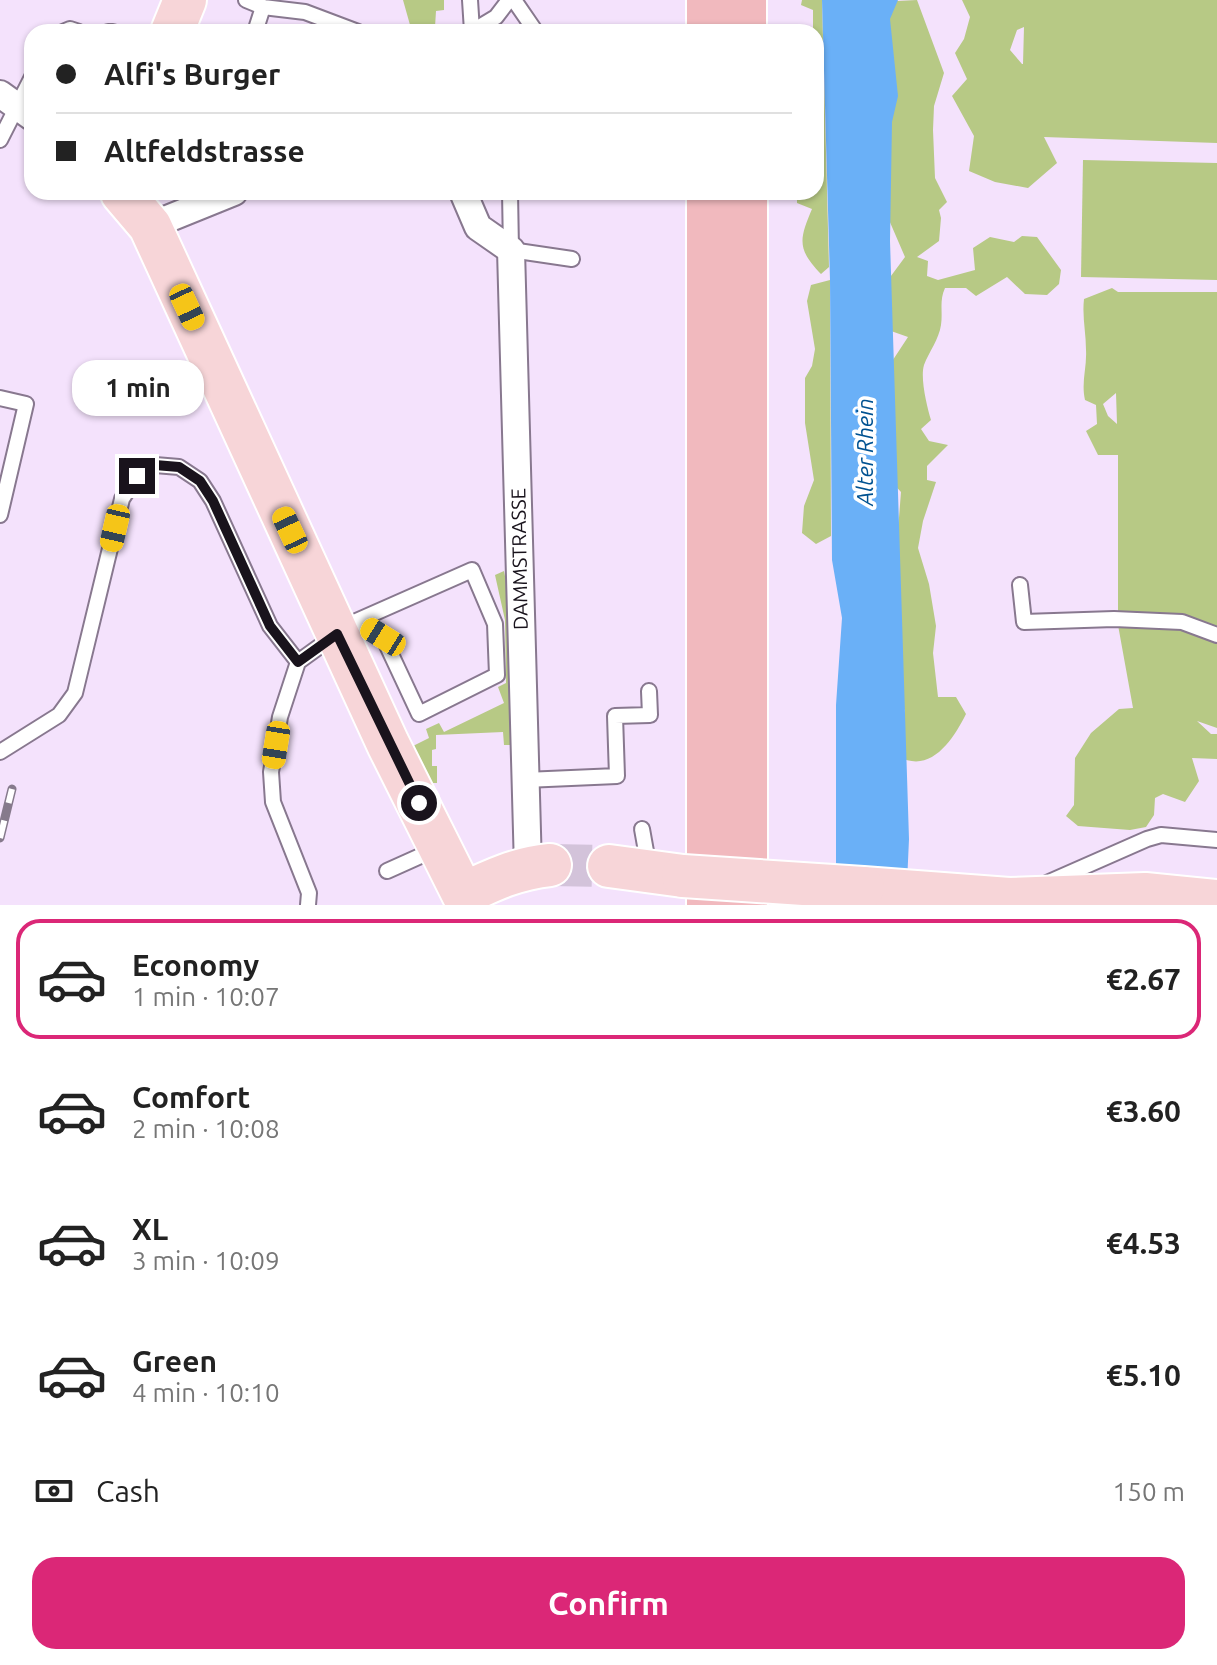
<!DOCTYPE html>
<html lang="en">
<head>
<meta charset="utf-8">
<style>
  :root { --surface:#fff; --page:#f6f6f6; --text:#222; --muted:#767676; --line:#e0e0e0; --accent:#db2777 }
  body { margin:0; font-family:Ubuntu,sans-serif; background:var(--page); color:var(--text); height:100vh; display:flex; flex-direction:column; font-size:30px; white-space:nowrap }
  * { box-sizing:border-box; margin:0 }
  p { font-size:26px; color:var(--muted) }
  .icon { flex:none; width:44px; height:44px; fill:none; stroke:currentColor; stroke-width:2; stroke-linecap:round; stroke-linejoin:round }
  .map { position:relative; height:905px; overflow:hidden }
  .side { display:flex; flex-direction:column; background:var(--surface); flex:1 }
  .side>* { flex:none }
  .hud { position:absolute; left:24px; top:24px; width:800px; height:176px; border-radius:24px; box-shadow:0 2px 6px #0004; display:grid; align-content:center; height:176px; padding:0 32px; background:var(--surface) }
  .end { position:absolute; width:36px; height:36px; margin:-18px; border:10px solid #19131c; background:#fff; box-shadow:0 0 0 4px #fff }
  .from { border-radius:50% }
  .bubble { position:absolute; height:56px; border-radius:24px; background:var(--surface); box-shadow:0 2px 6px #0004; font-size:26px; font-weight:700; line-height:56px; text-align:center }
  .car { position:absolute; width:24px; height:48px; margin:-24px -12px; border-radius:10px; box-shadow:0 0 6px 2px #0007; background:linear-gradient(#f5c518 24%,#345 0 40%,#f5c518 0 76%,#345 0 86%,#f5c518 0) }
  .hud b { display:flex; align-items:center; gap:28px; height:76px; font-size:30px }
  .hud b+b { border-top:2px solid var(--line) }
  .hud i { width:20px; height:20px; background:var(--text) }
  ul { padding:14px 0 0; list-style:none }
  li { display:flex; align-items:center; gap:24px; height:120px; margin:0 16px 12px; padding:0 16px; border:4px solid transparent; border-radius:24px }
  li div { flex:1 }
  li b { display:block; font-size:30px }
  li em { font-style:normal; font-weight:700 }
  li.on { border-color:var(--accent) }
  li>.icon { width:72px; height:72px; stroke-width:1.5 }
  .pay { display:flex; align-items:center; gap:20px; height:88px; padding:0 32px; font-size:30px }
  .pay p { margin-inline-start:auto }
  .primary-button { display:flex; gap:16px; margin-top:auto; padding:16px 32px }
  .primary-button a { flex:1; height:92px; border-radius:24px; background:var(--accent); color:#fff; font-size:32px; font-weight:700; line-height:92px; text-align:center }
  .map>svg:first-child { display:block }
  .green { fill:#b7c985; fill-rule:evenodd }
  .water { fill:#6ab0f7 }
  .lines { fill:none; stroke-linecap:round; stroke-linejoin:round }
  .primary-tunnel { stroke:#d3c3da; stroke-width:42; stroke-dasharray:42 21; stroke-linecap:butt }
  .lane-casing { stroke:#88788f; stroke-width:18 }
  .street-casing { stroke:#88788f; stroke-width:30 }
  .primary-casing { stroke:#fff; stroke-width:46 }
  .highway-casing { stroke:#fff; stroke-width:48 }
  .lane { stroke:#fff; stroke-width:14 }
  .street { stroke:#fff; stroke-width:26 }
  .primary { stroke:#f7d5d8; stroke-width:42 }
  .highway { stroke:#f1b9be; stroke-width:44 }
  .rail-casing { stroke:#867a8c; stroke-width:9 }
  .rail { stroke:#fff; stroke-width:6; stroke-dasharray:18; stroke-linecap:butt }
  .primary-bridge-casing { stroke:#fff; stroke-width:46; stroke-linecap:butt }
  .primary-bridge { stroke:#f7d5d8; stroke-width:42 }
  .route { stroke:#19131c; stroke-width:10 }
  .labels { text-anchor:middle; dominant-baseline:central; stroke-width:7; stroke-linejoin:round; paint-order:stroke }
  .street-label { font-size:20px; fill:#19131c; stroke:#fff }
  .water-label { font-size:22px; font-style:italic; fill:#005291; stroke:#fff }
</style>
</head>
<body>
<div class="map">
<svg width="1217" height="905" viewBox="0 0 1217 905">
  <rect width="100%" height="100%" fill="#f4e2fc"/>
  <g class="green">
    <polygon points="403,0 444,0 444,10 436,11 435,27 429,32 412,32"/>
    <path d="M802,0H822L829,267L821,274C797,249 799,240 812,209L797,203V192H816V178L818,177L816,175V32H813V10L801,5Z"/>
    <path d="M917,0L944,73L934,106L933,130L935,178L947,202L939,210L941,218L939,241L917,257L928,261L927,276L938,280L975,270L973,248L990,237L1014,242L1022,236L1037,237L1061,270L1059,284L1047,295L1025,294L1007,277L976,296L966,288H945C939,301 943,311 941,325C939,339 929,352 924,365C920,378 927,407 931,420L921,429L929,441L948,445L927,466V480L936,482L923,521L918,548L929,584L936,626L933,653L938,697H956L966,714C953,740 930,775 898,756L899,730L905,711L887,672L901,492L889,479L885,372L908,337L891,331L888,280L905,257L886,213L887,22L897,1Z"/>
    <path d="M962,0H1217V143L1044,137L1057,163L1028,188L995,182L969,171L974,136L952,96L967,79L955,53L964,39L970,17ZM1024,27L1023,64H1022L1010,50L1017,30Z"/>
    <polygon points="1083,160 1217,163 1217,280 1081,277"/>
    <polygon points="830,280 831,536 816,544 802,533 804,506 814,480 805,423 805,378 812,366 815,349 807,301 811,285"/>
    <path d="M1112,288L1118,292H1217V628L1118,614V455H1098L1086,431L1097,424L1096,405L1085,400C1081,382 1087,368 1086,350C1086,332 1082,317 1084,299ZM1116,393L1117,424L1108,416L1103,404Z"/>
    <polygon points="504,571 513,618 513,745 504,745 503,732 436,735 436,749 432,750 432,766 437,766 437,783 432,783 413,746 429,738 426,729 439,723 444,732 504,703 498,687 506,683 505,620 495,575"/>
    <polygon points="1118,625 1173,625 1217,639 1217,728 1197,721 1211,734 1217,734 1217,759 1192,758 1199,781 1185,802 1163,794 1155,798 1154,815 1146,827 1130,830 1078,826 1066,816 1074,805 1075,758 1091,733 1119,709 1133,708"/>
  </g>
  <polygon class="water" points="822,0 898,0 890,19 898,96 892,122 890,241 909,839 906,905 836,905 836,705 842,618 832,560 830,280"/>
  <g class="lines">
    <polyline class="primary-tunnel" points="550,865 609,866"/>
    <defs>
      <g id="lane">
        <polyline points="246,0 263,7 305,12 358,32"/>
        <polyline points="470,0 472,31"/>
        <polyline points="514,0 536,32"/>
        <polyline points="63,32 70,29 79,32"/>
        <polyline points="108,32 113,32"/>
        <polyline points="255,32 263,7"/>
        <polyline points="471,32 496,17 509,0"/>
        <polyline points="0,140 32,77"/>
        <polyline points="510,192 511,250 572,259"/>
        <polyline points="0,398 26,404 0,515"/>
        <polyline points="1020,585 1024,622 1114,619 1182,622 1217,635"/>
        <polyline points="0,752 59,715 75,693 122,499 137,476 155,465 179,467 200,481 213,501 270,626 298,662"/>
        <polyline points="525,780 617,776 615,716 650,715 649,691"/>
        <polyline points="642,829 649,868"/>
        <polyline points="387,871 436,849"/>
        <polyline points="1047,883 1147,839 1161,835 1217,840"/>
        <polyline points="308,905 309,893 273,802 271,772 280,717 298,662 352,623 472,570 495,624 497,675 419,714 383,637 357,621"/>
      </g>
      <g id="street">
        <polyline points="0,94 32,117"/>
        <polyline points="463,192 478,227 511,250 528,868"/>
        <polyline points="150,226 234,192"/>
      </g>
      <g id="primary">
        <polyline points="172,32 185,0"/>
        <path d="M122,193L150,226L388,744L463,894C492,880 518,868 550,865"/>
        <polyline points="609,866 683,876"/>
        <polyline points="863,888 1009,899 1145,894 1217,901"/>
      </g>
      <g id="highway">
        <polyline points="709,0 709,32"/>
        <polyline points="744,0 744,32"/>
        <polyline points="709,192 709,905"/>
        <polyline points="745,192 745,905"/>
      </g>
    </defs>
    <use href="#lane" class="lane-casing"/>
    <use href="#street" class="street-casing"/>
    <use href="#primary" class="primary-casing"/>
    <use href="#highway" class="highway-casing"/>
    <use href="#lane" class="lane"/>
    <use href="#street" class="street"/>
    <use href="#primary" class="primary"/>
    <use href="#highway" class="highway"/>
    <defs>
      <polyline id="rail" points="0,838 12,789"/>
    </defs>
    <use href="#rail" class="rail-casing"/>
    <use href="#rail" class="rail"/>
    <defs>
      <polyline id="primary-bridge" points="683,876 863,888"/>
    </defs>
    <use href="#primary-bridge" class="primary-bridge-casing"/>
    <use href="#primary-bridge" class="primary-bridge"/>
  </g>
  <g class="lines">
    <polyline class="route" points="137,476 155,465 179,467 200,481 213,501 270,626 298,662 337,634 419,803"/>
  </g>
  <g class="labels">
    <g class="street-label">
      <text transform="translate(519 559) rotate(-91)">DAMMSTRASSE</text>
    </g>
    <g class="water-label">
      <text transform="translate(864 452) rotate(-90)">Alter Rhein</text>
    </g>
  </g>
</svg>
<i class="end from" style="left:419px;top:803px"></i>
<i class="end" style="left:137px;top:476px"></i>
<div class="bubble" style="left:72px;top:360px;width:132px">1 min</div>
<i class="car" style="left:187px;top:307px;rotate:155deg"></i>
<i class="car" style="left:115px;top:528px;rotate:193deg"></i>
<i class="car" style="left:290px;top:530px;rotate:335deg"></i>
<i class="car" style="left:383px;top:637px;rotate:302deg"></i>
<i class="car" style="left:276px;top:745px;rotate:189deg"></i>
<div class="hud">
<b><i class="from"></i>Alfi's Burger</b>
<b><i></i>Altfeldstrasse</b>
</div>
</div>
<section class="side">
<ul>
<li class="on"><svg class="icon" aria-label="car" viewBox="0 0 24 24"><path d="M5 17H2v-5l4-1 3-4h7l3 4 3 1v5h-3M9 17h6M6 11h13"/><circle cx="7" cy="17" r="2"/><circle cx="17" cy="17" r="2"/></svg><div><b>Economy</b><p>1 min · 10:07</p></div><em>€2.67</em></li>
<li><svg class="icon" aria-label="car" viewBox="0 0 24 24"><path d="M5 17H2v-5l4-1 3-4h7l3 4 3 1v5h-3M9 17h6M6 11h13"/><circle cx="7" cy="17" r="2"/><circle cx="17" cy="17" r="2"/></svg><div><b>Comfort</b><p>2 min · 10:08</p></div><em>€3.60</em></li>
<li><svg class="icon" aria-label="car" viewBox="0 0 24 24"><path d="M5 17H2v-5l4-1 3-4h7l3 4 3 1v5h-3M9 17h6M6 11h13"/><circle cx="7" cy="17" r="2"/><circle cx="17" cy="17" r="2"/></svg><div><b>XL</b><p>3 min · 10:09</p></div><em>€4.53</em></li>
<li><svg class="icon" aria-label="car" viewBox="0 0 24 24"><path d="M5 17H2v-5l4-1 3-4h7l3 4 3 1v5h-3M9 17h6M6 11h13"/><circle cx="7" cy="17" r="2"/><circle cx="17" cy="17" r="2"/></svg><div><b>Green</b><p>4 min · 10:10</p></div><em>€5.10</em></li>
</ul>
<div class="pay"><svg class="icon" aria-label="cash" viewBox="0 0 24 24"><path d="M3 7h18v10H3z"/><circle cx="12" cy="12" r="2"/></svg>Cash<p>150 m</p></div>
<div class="primary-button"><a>Confirm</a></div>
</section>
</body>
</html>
